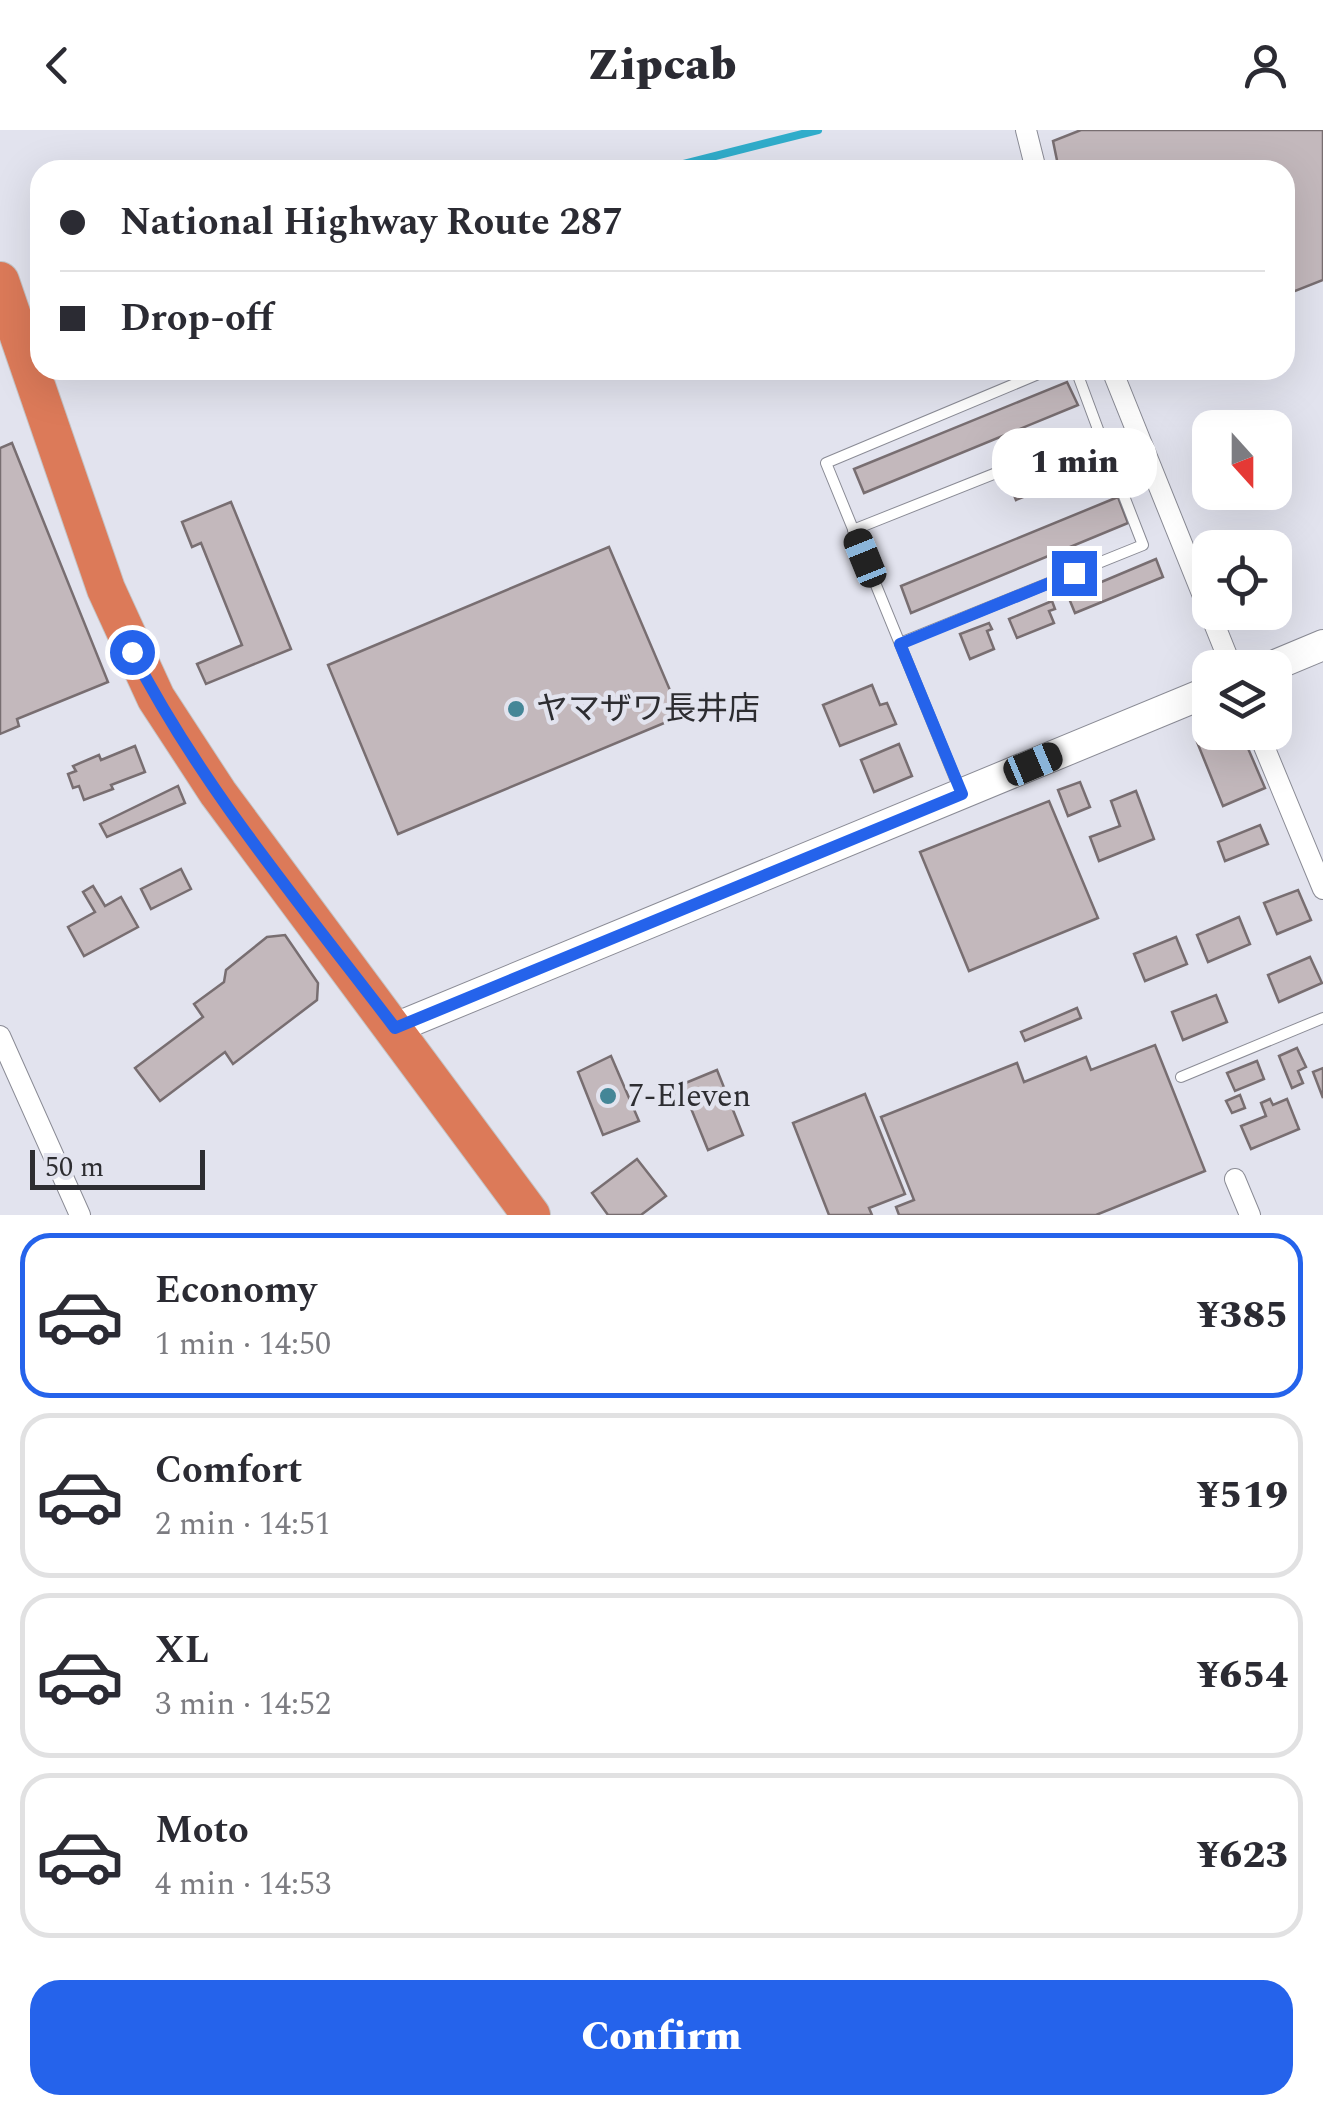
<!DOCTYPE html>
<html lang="en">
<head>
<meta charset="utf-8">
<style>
  :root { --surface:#fff; --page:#f7f7f7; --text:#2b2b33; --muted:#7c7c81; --line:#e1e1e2; --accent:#2563eb }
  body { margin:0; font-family:Spectral,"Noto Sans JP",serif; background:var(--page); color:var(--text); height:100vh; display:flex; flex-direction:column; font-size:38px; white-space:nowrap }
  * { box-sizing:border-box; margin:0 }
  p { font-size:32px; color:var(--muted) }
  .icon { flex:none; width:55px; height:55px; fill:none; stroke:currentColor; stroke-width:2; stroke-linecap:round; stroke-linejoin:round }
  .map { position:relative; height:1085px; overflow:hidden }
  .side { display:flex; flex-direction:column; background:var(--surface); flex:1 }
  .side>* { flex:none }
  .hud { position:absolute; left:30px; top:30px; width:1265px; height:220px; border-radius:30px; box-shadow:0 10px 40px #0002; display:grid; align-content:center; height:220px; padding:0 30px; background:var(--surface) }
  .needle { width:65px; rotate:159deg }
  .fabs { position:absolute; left:1192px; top:280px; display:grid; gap:20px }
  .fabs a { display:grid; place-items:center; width:100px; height:100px; border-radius:20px; background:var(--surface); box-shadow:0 10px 40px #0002; font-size:50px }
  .scale { position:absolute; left:30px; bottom:25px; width:175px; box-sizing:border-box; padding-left:10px; border:5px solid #2d2d31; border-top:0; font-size:28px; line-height:35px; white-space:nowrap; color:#2d2d31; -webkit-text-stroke:8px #e2e3ee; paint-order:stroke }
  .end { position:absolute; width:45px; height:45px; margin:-22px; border:12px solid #2563eb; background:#fff; box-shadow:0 0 0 5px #fff }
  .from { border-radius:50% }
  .bubble { position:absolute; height:70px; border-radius:30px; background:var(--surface); box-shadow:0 10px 40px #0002; font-size:32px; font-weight:800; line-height:70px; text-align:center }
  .car { position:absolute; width:30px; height:60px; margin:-30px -15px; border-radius:12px; box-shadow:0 0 8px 2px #0007; background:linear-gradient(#222 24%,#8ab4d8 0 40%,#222 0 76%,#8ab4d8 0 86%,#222 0) }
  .hud b { display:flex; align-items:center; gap:35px; height:95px; font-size:38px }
  .hud b+b { border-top:2px solid var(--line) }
  .hud i { width:25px; height:25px; background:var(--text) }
  ul { padding:18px 0 0; list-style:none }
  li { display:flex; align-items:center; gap:30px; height:165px; margin:0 20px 15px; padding:0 10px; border:5px solid var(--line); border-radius:30px }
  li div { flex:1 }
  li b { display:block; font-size:38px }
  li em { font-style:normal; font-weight:800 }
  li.on { border-color:var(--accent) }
  li>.icon { width:90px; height:90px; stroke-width:1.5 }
  .action { display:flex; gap:20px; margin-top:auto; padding:20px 30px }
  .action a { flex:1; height:115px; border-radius:30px; background:var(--accent); color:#fff; font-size:40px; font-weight:800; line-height:115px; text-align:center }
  header { display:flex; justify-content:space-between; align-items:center; height:130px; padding:0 30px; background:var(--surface); font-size:45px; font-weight:800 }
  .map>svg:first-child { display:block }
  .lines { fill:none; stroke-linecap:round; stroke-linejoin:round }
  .stream { stroke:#30adcb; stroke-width:8 }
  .building { fill:#c3b8bc; stroke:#786e71; stroke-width:2.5 }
  .lane-casing { stroke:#8a8b95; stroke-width:12 }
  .street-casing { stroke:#8a8b95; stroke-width:22 }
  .secondary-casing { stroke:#8a8b95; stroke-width:32 }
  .highway-casing { stroke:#c4c4c5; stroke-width:40 }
  .lane { stroke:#fff; stroke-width:10 }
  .street { stroke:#fff; stroke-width:20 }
  .secondary { stroke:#fff; stroke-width:30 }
  .highway { stroke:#dc7a59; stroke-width:38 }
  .route { stroke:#2563eb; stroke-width:12 }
  .poi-dot { fill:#448697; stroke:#e2e3ee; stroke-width:4 }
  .labels { text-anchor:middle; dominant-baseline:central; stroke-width:9; stroke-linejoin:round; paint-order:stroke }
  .poi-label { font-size:32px; fill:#2d2d31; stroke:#e2e3ee; text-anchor:start }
</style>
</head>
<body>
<header><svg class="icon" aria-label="back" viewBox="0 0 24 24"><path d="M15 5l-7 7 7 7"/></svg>Zipcab<svg class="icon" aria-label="person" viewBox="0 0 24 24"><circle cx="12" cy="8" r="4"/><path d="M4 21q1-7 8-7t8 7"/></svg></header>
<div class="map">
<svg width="1323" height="1085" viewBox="0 0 1323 1085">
  <rect width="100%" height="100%" fill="#e2e3ee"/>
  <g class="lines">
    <polyline class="stream" points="660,40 818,0"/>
  </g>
  <g class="building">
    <polygon points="1081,0 1323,0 1323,150 1285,165 1285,40 1059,40 1053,11"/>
    <polygon points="1067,252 1078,275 864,363 854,339"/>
    <polygon points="1098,310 1107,333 1016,370 1007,348"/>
    <polygon points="12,313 108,552 17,589 19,596 0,604 0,318"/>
    <polygon points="1118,367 1128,393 911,483 901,456"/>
    <polygon points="231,372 291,519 206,554 197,534 242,515 201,413 192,417 182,392"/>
    <polygon points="609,417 681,586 398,704 328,535"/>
    <polygon points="1156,429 1163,447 1075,483 1068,466"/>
    <polygon points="1052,471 1055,479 1049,481 1054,493 1017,508 1009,489"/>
    <polygon points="989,493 992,499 987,501 994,519 970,529 960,504"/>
    <polygon points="872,555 880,575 887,573 896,594 840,616 823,575"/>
    <polygon points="1220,602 1241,602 1265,658 1223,676 1197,612"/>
    <polygon points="899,614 912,646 874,662 861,630"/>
    <polygon points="135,616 145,642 111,655 113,659 84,670 79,656 73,658 68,644 76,641 73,636 99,625 101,630"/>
    <polygon points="1080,652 1090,677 1068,686 1058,660"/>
    <polygon points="178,656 185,673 107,707 100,694"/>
    <polygon points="1136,661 1154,709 1099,731 1090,707 1120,696 1111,671"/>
    <polygon points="1049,671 1098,788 969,841 920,722"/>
    <polygon points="1260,695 1268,714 1225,731 1218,712"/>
    <polygon points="181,739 191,759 151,779 141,759"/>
    <polygon points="93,756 105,776 121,767 138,797 84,826 68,797 95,782 83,762"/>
    <polygon points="1298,760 1311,790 1277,804 1264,773"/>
    <polygon points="1239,787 1250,814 1208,832 1197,805"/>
    <polygon points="285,805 318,853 317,870 233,934 225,922 160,971 135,938 203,887 194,874 224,852 226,840 267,807"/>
    <polygon points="1176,807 1187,834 1145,851 1134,824"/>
    <polygon points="1310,827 1322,853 1279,872 1268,845"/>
    <polygon points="1216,865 1227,892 1183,910 1172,882"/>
    <polygon points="1077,878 1081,888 1025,911 1021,902"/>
    <polygon points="1155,915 1205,1041 1096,1085 899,1085 896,1077 914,1070 881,987 1017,933 1024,952 1086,927 1091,940"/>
    <polygon points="1297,918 1306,937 1298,941 1303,953 1292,958 1279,926"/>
    <polygon points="611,926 639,991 603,1005 578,942"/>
    <polygon points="1257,931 1264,949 1235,961 1227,943"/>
    <polygon points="1323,938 1323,968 1313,942"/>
    <polygon points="717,940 743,1005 708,1020 688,971 672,977 666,961"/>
    <polygon points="865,964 905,1064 869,1078 872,1085 829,1085 793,993"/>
    <polygon points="1240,965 1245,978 1232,983 1226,971"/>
    <polygon points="1270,969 1273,975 1287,969 1299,999 1251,1019 1241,996 1266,986 1261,973"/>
    <polygon points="637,1029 666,1066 641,1085 608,1085 592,1063"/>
  </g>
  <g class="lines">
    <defs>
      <g id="lane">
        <polyline points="853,400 1099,302 1076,240"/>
        <polyline points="900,513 1143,415 1099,302"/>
        <polyline points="959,658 826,333 1048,240"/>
        <polyline points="1181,947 1323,888"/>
      </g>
      <g id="street">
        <polyline points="1026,0 1036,40"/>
        <polyline points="1112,240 1232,538"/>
        <polyline points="1258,602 1323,759"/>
        <polyline points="0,906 80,1085"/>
        <polyline points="1235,1049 1250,1085"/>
      </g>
      <g id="secondary">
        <polyline points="1268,538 1323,515"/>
        <polyline points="395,898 1210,561"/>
      </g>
      <polyline id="highway" points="0,151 106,459 156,568 218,663 531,1085"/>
    </defs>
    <use href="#lane" class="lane-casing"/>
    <use href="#street" class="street-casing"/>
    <use href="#secondary" class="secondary-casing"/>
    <use href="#highway" class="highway-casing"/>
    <use href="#lane" class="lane"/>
    <use href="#street" class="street"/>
    <use href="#secondary" class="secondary"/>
    <use href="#highway" class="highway"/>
  </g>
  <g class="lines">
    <path class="route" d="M132,522C202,658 303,777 395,898L962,664L900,514L1074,443"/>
  </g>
  <g class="poi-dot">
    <circle cx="516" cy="579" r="10"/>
    <circle cx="608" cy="966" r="10"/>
  </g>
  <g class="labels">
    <g class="poi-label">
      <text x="536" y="579">ヤマザワ長井店</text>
      <text x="628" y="966">7-Eleven</text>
    </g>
  </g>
</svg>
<div class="fabs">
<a><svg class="needle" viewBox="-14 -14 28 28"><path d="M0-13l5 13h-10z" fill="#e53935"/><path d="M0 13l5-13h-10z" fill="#7c7c81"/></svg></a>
<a><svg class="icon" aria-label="locate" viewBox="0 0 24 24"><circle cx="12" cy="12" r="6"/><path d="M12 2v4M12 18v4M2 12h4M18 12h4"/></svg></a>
<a><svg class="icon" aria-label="layers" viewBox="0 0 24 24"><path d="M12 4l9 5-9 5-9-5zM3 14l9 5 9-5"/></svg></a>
</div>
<div class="scale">50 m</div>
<i class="end from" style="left:132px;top:522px"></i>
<i class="end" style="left:1074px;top:443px"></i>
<div class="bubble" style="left:992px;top:298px;width:165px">1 min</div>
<i class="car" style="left:865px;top:428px;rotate:338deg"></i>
<i class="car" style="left:1033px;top:634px;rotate:67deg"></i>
<div class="hud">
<b><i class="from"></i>National Highway Route 287</b>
<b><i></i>Drop-off</b>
</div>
</div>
<section class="side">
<ul>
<li class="on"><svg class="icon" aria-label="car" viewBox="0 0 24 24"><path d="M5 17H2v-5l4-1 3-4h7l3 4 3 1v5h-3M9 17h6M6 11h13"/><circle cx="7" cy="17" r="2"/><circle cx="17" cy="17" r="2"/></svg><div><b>Economy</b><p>1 min · 14:50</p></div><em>¥385</em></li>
<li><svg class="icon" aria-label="car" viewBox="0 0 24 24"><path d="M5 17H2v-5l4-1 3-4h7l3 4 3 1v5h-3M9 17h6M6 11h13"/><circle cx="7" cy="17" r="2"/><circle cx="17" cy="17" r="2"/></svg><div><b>Comfort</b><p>2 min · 14:51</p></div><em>¥519</em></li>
<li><svg class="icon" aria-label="car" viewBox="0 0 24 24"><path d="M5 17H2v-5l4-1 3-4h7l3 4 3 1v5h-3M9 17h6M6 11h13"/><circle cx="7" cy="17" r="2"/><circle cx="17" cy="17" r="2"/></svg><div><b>XL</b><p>3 min · 14:52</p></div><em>¥654</em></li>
<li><svg class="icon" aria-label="car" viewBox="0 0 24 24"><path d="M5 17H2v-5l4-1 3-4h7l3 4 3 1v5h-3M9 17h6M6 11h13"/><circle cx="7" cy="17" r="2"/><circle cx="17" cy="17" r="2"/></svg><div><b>Moto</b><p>4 min · 14:53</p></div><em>¥623</em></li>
</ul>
<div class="action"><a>Confirm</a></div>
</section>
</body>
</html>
